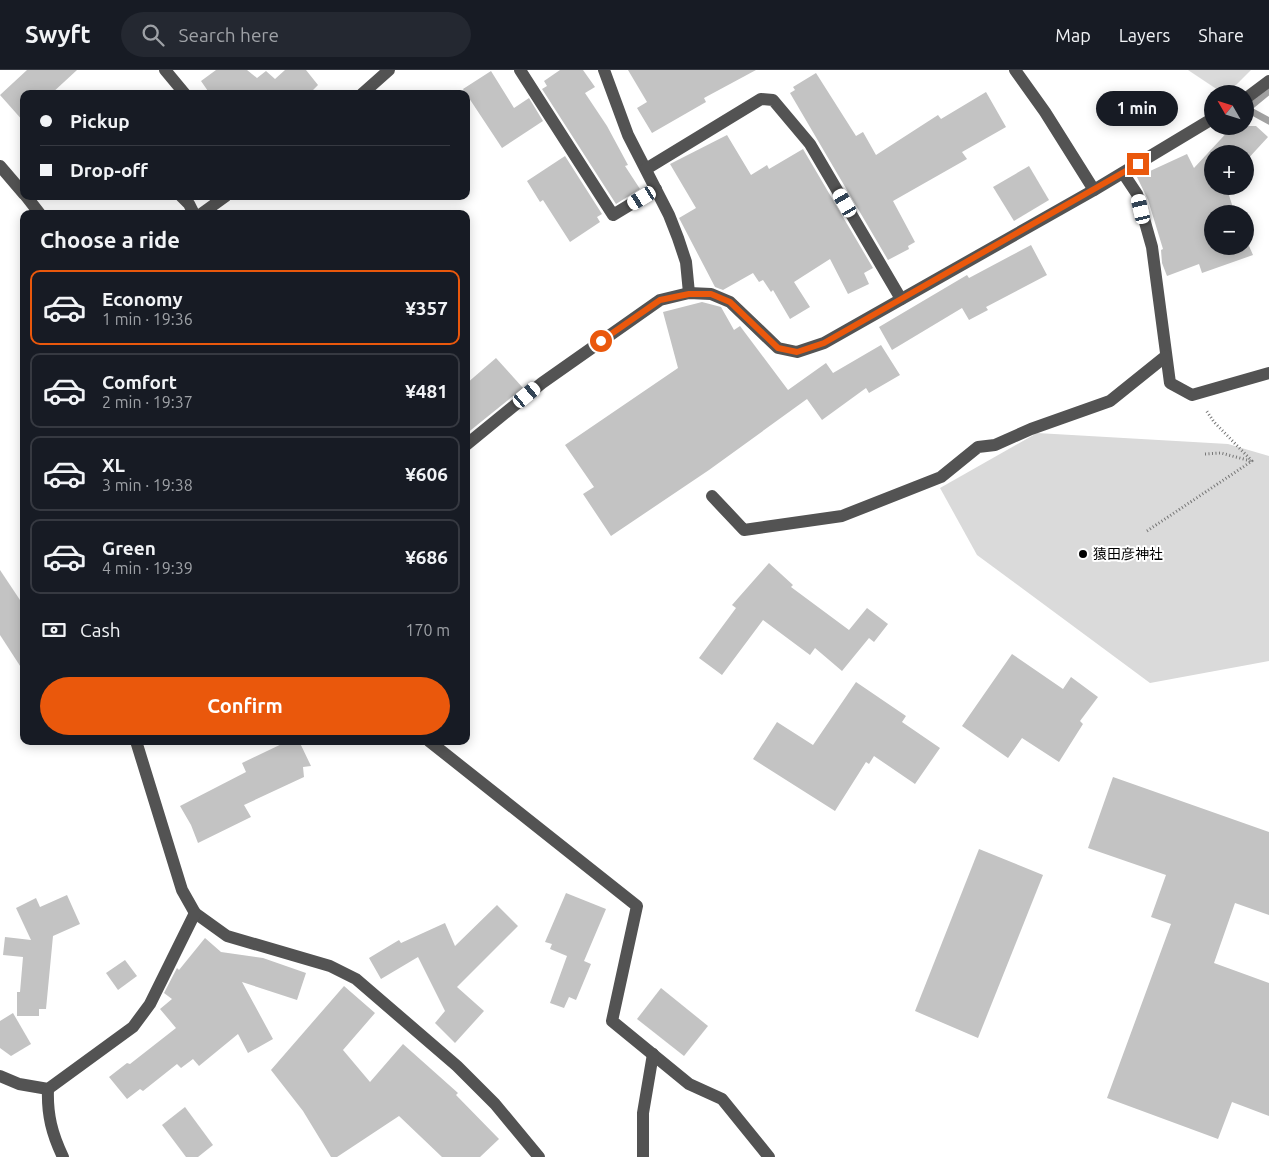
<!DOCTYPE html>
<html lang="en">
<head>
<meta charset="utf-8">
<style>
  :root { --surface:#171b24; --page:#242831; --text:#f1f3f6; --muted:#9ea1a6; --line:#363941; --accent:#ea580c }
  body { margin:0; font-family:Ubuntu,"Noto Sans JP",sans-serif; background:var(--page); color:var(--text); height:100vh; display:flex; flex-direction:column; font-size:19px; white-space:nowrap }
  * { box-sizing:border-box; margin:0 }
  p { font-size:16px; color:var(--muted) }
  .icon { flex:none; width:28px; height:28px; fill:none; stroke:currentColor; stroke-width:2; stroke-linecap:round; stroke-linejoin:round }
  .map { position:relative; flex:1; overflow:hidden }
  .drawer { position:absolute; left:20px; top:140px; width:450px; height:535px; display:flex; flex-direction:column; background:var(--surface); border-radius:10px; box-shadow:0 2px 12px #0003 }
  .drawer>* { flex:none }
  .guide { position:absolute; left:20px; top:20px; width:450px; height:110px; border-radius:10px; box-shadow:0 2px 12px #0003; display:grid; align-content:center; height:110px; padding:0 20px; background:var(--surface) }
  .needle { width:32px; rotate:309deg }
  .buttons { position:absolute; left:1204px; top:15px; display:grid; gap:10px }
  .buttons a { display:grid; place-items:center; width:50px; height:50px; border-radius:50%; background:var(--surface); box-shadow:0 2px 12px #0003; font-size:25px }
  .end { position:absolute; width:22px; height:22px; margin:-11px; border:6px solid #ea580c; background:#fff; box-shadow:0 0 0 2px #fff }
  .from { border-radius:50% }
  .bubble { position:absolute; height:35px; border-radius:18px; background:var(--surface); box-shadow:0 2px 12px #0003; font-size:16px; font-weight:700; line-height:35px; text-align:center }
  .car { position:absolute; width:15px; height:30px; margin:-15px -8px; border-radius:6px; box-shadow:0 0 4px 1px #0007; background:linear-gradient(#fff 24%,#345 0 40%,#fff 0 76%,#345 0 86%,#fff 0) }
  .guide b { display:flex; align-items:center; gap:18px; height:48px; font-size:19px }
  .guide b+b { border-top:1px solid var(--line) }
  .guide i { width:12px; height:12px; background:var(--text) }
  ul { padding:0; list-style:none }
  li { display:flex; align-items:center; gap:15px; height:75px; margin:0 10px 8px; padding:0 10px; border:2px solid var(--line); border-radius:10px }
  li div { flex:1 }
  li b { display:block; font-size:19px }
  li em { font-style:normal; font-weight:700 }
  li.current { border-color:var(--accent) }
  li>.icon { width:45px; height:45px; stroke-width:1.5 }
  h2 { padding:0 20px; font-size:22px; line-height:60px }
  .pay { display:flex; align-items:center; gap:12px; height:55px; padding:0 20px; font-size:19px }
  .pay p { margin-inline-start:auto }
  .cta { display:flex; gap:10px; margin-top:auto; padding:10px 20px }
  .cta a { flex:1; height:58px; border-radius:30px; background:var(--accent); color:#fff; font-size:20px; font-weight:700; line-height:58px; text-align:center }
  header { display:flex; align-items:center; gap:30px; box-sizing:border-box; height:70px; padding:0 25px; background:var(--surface); border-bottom:1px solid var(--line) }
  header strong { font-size:24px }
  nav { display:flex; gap:28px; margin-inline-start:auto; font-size:18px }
  .search { width:350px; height:45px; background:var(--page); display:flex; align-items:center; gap:12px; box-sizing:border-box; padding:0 18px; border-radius:28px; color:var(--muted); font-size:19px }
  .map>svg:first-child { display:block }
  .green { fill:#dadada }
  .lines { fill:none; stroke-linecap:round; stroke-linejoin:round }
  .stream { stroke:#a1a1a1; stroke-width:7 }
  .building { fill:#c3c3c3 }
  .path { stroke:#757575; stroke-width:3; stroke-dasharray:1 2.5; stroke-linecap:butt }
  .minor { stroke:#535353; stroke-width:12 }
  .route { stroke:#ea580c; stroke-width:6 }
  .poi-dot { fill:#000; stroke:#fff; stroke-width:2 }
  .labels { text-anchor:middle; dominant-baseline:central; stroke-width:4; stroke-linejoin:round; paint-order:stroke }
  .poi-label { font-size:14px; fill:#000; stroke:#fff; text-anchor:start }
</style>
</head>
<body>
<header>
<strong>Swyft</strong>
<div class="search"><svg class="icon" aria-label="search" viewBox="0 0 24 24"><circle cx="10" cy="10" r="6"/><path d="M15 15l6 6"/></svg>Search here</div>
<nav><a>Map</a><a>Layers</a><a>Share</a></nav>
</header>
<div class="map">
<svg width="1269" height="1087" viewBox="0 0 1269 1087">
  <rect width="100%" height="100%" fill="#fff"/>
  <g class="green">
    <polygon points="1188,0 1251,0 1227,24 1224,24"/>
    <polygon points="1037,363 1228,374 1269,386 1269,591 1150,613 977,485 940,418"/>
  </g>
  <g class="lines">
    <polyline class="stream" points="1269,21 1247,39 1269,51"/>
  </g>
  <g class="building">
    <polygon points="27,0 77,0 51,24 24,24 24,52 0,25"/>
    <polygon points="216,0 247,0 257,8 266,1 275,9 285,0 306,0 318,15 309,24 210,24 201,11"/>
    <polygon points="560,0 583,0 595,17 585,23 607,56 628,95 625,96 640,119 616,134 542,19 547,16 544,11"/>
    <polygon points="628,0 756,0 704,28 706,32 652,63 637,38 647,32"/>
    <polygon points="491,1 514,38 529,28 543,51 502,78 463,19"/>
    <polygon points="816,3 856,66 863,62 876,85 938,45 941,49 986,22 1006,57 962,82 967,89 893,131 915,172 908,176 909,179 888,190 790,23 795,20 793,17"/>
    <polygon points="1233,56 1256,56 1268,67 1245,92 1245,84 1212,84 1212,116 1226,116 1235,144 1212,144 1212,176 1245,176 1245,167 1253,185 1202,203 1199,194 1167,206 1162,193 1161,180 1163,179 1148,130 1137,107 1187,84 1194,98"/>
    <polygon points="727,65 751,105 767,95 769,99 803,79 873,198 864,203 869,214 848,224 830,189 794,212 810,237 790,249 773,220 771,222 763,210 759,212 753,203 723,220 715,217 679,148 696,138 670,94"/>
    <polygon points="565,86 602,144 597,147 600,152 570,172 543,130 540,132 527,111"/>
    <polygon points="1029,96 1049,130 1014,151 993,117"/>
    <polygon points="1031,175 1047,205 986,237 988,240 969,250 962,238 892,280 879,257 967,205 969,208"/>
    <polygon points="702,232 721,237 734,260 740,256 788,320 826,293 833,303 881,275 900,305 869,323 866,318 822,350 807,329 709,400 611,466 583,424 594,417 565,375 678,298 663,242"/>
    <polygon points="496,288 523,318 466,364 466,314"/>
    <polygon points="769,493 793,515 791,517 849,560 867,538 888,554 874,572 869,568 842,601 815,578 810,585 763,550 722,605 699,588 736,538 732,535"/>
    <polygon points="0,500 24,536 24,602 0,565"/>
    <polygon points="1012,584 1063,619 1071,607 1098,627 1080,651 1083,654 1059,692 1022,668 1008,688 962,656"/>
    <polygon points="856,612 906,646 902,652 940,678 915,714 874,686 869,694 866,692 835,741 753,689 777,652 813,675"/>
    <polygon points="288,671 299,671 311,696 303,697 304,707 244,735 251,747 198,773 191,755 180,736 246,702 242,693"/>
    <polygon points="1113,707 1269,762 1269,845 1235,833 1214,893 1269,913 1269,1046 1232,1032 1218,1069 1107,1028 1171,854 1151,847 1166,805 1088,778"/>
    <polygon points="979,779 1043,805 978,968 915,941"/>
    <polygon points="566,823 606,839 584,891 591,894 576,930 569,927 564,938 550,933 567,886 550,879 552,874 545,872"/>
    <polygon points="67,825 80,854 53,866 46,939 39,939 39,946 17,946 17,922 20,922 23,887 3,885 5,867 31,870 16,838 36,828 40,837"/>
    <polygon points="497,835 518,856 457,917 484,941 455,973 435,953 445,941 418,887 381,909 369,888 399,870 401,873 445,853 455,876"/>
    <polygon points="205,868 221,882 263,888 306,903 297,930 242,912 273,969 248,983 238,964 199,996 193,989 181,998 177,994 143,1021 140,1019 127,1029 109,1007 127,993 130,994 176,958 160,939 172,929 164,923 177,898 179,900"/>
    <polygon points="125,890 137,906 118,920 106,903"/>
    <polygon points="344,916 375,943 343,980 370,1012 403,974 458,1023 456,1025 499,1069 480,1087 442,1087 399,1046 337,1087 331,1087 303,1041 271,1000"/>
    <polygon points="661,918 708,956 684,986 637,949"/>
    <polygon points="13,943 31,974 11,986 0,978 0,951"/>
    <polygon points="185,1037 213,1075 198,1087 186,1087 162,1055"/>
  </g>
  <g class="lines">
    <g class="path">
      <polyline points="1205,384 1221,383 1251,391"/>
      <polyline points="1147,461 1252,391 1214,352 1206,340"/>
    </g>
    <g class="minor">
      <polyline points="165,0 185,24"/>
      <polyline points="520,0 613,145 656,119"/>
      <polyline points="604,0 628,65 669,145 678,168 686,192 689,223"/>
      <polyline points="1015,0 1045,42 1094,120"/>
      <polyline points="362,24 389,0"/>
      <polyline points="1245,29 1269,11"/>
      <polyline points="0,96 24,124"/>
      <polyline points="646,99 761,29 773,30 810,74 901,229"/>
      <polyline points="1123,103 1137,124 1152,177 1170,313 1192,325 1269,303"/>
      <polyline points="26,126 40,144"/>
      <polyline points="181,126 189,134 194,144"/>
      <polyline points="201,144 226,126"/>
      <polyline points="466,375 542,313 660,230 689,223 711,224 730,232 778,278 797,282 824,273 1094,120 1212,49"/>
      <polyline points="712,426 744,460 842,446 941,407 978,377 995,375 1031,359 1110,331 1166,286"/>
      <polyline points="136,671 182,820 195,843 227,866 330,896 356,909 457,996 495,1034 539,1087"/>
      <polyline points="429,671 637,836 612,951 689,1014 722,1029 769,1087"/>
      <polyline points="0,1006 19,1014 48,1019 133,957 150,934 195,843"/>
      <path d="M48,1019C47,1045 52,1064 63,1087"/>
      <polyline points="643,1087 643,1043 653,984"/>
    </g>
  </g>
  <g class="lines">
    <polyline class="route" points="601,271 660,230 689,224 711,224 730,232 778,278 797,282 824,273 1138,94"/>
  </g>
  <circle class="poi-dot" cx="1083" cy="484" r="5"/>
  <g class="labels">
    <g class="poi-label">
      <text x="1093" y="484">猿田彦神社</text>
    </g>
  </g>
</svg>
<div class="buttons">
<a><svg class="needle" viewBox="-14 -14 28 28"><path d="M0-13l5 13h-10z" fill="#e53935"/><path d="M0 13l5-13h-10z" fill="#9ea1a6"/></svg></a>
<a>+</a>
<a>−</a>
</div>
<i class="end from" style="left:601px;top:271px"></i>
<i class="end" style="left:1138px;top:94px"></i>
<div class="bubble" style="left:1096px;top:21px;width:82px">1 min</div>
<i class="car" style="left:642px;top:128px;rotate:239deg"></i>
<i class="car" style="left:845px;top:133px;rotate:330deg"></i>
<i class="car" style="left:1141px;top:139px;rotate:347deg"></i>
<i class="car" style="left:527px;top:325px;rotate:50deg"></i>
<div class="guide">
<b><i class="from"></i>Pickup</b>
<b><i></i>Drop-off</b>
</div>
<section class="drawer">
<h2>Choose a ride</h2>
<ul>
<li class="current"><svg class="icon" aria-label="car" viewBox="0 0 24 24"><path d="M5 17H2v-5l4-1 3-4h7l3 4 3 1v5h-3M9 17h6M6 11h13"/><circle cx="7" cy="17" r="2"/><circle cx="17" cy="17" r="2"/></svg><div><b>Economy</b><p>1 min · 19:36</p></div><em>¥357</em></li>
<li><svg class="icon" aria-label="car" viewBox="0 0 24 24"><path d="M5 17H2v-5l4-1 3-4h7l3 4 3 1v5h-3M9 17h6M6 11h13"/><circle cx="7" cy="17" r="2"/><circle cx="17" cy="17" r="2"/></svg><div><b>Comfort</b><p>2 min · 19:37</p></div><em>¥481</em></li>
<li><svg class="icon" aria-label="car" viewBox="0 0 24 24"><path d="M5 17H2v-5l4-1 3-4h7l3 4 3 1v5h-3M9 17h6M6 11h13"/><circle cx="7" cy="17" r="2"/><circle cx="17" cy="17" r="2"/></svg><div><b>XL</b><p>3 min · 19:38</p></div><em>¥606</em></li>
<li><svg class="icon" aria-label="car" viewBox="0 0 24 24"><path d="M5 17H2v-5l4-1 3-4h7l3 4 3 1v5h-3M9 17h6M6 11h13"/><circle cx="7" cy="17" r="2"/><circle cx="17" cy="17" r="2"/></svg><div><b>Green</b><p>4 min · 19:39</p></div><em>¥686</em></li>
</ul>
<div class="pay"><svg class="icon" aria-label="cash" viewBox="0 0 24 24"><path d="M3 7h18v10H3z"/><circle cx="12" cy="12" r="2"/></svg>Cash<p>170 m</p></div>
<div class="cta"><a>Confirm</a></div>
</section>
</div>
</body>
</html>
